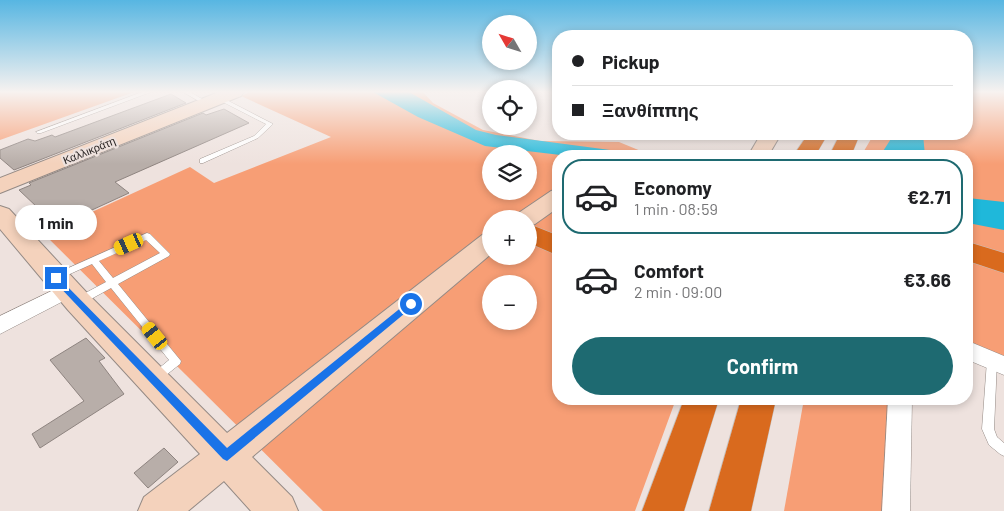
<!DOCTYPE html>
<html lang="en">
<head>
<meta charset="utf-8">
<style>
  :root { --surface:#fff; --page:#f6f6f6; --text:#202124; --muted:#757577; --line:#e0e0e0; --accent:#1e6a71 }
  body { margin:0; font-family:Barlow,sans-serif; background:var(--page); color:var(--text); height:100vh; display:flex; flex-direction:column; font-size:19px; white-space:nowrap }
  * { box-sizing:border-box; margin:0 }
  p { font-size:16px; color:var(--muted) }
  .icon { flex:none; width:28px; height:28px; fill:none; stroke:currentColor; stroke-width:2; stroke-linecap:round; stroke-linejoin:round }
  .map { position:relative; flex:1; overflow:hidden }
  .drawer { position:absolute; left:552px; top:150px; width:421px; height:255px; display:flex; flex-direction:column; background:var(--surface); border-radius:20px; box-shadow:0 2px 8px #0003 }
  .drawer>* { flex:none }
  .guide { position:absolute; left:552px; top:30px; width:421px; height:110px; border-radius:20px; box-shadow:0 2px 8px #0003; display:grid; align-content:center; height:110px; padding:0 20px; background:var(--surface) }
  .needle { width:32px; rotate:309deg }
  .fabs { position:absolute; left:482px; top:15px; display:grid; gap:10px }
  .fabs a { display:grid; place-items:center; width:55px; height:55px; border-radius:50%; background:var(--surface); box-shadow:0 2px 8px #0003; font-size:25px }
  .end { position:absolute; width:22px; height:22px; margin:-11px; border:6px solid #1a73e8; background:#fff; box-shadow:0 0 0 2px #fff }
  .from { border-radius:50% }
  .bubble { position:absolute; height:35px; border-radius:18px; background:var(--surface); box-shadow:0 2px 8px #0003; font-size:16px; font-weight:700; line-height:35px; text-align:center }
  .car { position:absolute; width:15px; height:30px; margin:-15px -8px; border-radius:6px; box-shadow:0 0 4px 1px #0007; background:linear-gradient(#f5c518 24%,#345 0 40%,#f5c518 0 76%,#345 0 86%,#f5c518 0) }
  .guide b { display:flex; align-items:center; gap:18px; height:48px; font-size:19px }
  .guide b+b { border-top:1px solid var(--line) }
  .guide i { width:12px; height:12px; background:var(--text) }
  ul { padding:9px 0 0; list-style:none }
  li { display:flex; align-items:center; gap:15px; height:75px; margin:0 10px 8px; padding:0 10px; border:2px solid transparent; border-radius:20px }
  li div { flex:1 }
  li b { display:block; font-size:19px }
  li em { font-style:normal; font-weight:700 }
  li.on { border-color:var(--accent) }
  li>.icon { width:45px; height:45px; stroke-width:1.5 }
  .button { display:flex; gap:10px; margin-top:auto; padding:10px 20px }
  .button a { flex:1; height:58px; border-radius:30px; background:var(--accent); color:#fff; font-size:20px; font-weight:700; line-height:58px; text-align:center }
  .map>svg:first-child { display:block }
  .green { fill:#f79e75; fill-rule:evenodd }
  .water { fill:#1fb8da }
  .building { fill:#b8aea9; stroke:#8e8480 }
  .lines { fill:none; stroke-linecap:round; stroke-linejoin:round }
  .lane-casing { stroke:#948a85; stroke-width:1 }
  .street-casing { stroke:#948a85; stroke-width:1 }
  .secondary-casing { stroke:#948a85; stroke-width:2 }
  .highway-casing { stroke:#c3c2c2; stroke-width:1 }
  .lane { fill:#fff; fill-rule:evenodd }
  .street { fill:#fff; fill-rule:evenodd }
  .secondary { fill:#f4d2bc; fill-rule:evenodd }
  .highway { fill:#d96a1e; fill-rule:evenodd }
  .route { fill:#1a73e8 }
  .labels { text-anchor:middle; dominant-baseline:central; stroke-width:4.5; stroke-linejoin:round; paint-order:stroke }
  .far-street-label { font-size:11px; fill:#2a2524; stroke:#eee2de }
</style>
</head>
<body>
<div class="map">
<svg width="1004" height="511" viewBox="0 0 1004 511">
  <rect width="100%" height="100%" fill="#eee2de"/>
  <g class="green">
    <polygon points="0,92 134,92 0,140"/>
    <path d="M250,92H423L433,103L483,130L540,141L619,142L653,156H559V399H676L635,511H323L44,234L190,167L214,183L331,137L241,96ZM491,154H529V191H491ZM491,219H529V256H491ZM491,284H529V321H491Z"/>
    <polygon points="968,92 1004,92 1004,256 968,243 968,156 861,156 874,134 968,134"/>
    <polygon points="968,259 1004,273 1004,357 968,341"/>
    <polygon points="804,399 890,399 883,511 784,511"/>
  </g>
  <g class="water">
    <polygon points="373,92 409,92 476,130 496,135 610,150 625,156 569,156 485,146 418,117"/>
    <polygon points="894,134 923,134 925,156 880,156"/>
    <polygon points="968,198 1004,202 1004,230 968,223"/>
  </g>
  <g class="building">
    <polygon points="171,94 186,103 14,170 0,158 0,150 28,139 35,141 52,135 55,137"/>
    <polygon points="224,109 249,123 115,182 129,193 57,226 19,190 31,185 29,183 203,113 206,115"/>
    <polygon points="86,338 105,358 99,361 124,394 40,448 32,434 84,401 50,360"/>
    <polygon points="164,448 178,462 148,488 134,473"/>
  </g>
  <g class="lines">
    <defs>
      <g id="lane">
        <polygon points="142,92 151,92 41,133 37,133 36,132"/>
        <polygon points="183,92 190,92 209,103 204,104"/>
        <polygon points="217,97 221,97 273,124 258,138 203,163 200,163 200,159 254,136 266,124 217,99"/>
        <path d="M147,233L150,234L170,254L169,256L118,284L181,361L180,364L160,380L156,382L152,380L151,377L152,374L169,360L111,288L82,304H76L74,301L76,298L106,282L92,264L61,278L58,279L53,276L55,274ZM146,240L160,253L113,278L99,261Z"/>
        <polygon points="992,357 996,358 997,361 994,429 997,437 1004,443 1004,456 1000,454 989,445 982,429 987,361 988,358"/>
      </g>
      <g id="street">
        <polygon points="68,283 75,285 78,290 75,295 0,334 0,316"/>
        <polygon points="968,341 1004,356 1004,375 968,360"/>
        <polygon points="888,399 912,399 910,511 882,511"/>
      </g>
      <g id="secondary">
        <polygon points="219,92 244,92 241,96 0,193 0,178"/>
        <polygon points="761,134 781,134 768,156 748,156"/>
        <polygon points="559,189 559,207 535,224 529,226 529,219 514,219 517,214 551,191"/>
        <polygon points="0,206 9,209 88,294 227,433 482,235 491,233 491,254 252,457 292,497 298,511 251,511 224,481 188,511 138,511 144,497 200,454 68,310 0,229"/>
      </g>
      <g id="highway">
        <polygon points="808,134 828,134 815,156 793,156"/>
        <polygon points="840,134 860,134 851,156 829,156"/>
        <polygon points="529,224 559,236 559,256 529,243"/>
        <polygon points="968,242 1004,253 1004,273 968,261"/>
        <polygon points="684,399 719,399 684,511 642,511"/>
        <polygon points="741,399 776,399 751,511 709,511"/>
      </g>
    </defs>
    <use href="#lane" class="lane-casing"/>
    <use href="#street" class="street-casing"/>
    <use href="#secondary" class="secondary-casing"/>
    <use href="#highway" class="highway-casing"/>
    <use href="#lane" class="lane"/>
    <use href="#street" class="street"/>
    <use href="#secondary" class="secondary"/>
    <use href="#highway" class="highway"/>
  </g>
  <linearGradient id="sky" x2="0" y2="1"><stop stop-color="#57b6e2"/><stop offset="0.56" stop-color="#f7f2f0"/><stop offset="1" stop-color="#f7f2f0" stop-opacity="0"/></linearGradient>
  <rect width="1004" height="164" fill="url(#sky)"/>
  <polygon class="route" points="56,275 227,448 408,302 411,301 416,304 227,461 223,459 53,280 51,278"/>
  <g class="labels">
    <g class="far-street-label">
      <text transform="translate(89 150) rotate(-22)">Καλλικράτη</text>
    </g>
  </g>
</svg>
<div class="fabs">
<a><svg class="needle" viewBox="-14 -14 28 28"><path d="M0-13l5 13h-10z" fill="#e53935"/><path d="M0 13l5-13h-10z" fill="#757577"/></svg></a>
<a><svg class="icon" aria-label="locate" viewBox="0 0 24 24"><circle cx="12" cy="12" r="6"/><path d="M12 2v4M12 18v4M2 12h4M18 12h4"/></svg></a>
<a><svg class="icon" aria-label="layers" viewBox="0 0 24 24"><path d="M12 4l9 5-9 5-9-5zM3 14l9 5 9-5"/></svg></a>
<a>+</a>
<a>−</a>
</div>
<i class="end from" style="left:411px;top:304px"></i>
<i class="end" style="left:56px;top:278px"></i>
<div class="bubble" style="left:15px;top:205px;width:82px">1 min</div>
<i class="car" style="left:129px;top:244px;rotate:246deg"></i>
<i class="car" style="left:155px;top:336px;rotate:321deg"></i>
<div class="guide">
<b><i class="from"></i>Pickup</b>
<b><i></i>Ξανθίππης</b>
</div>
<section class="drawer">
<ul>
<li class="on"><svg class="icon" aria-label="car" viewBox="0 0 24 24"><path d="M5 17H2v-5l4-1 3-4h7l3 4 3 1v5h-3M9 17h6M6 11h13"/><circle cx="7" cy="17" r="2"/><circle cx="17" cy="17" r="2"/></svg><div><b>Economy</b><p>1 min · 08:59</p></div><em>€2.71</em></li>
<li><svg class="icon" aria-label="car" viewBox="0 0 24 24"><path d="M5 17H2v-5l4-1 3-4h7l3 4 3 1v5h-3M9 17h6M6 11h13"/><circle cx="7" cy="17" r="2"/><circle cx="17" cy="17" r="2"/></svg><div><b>Comfort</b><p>2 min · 09:00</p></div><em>€3.66</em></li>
</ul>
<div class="button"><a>Confirm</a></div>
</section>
</div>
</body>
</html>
